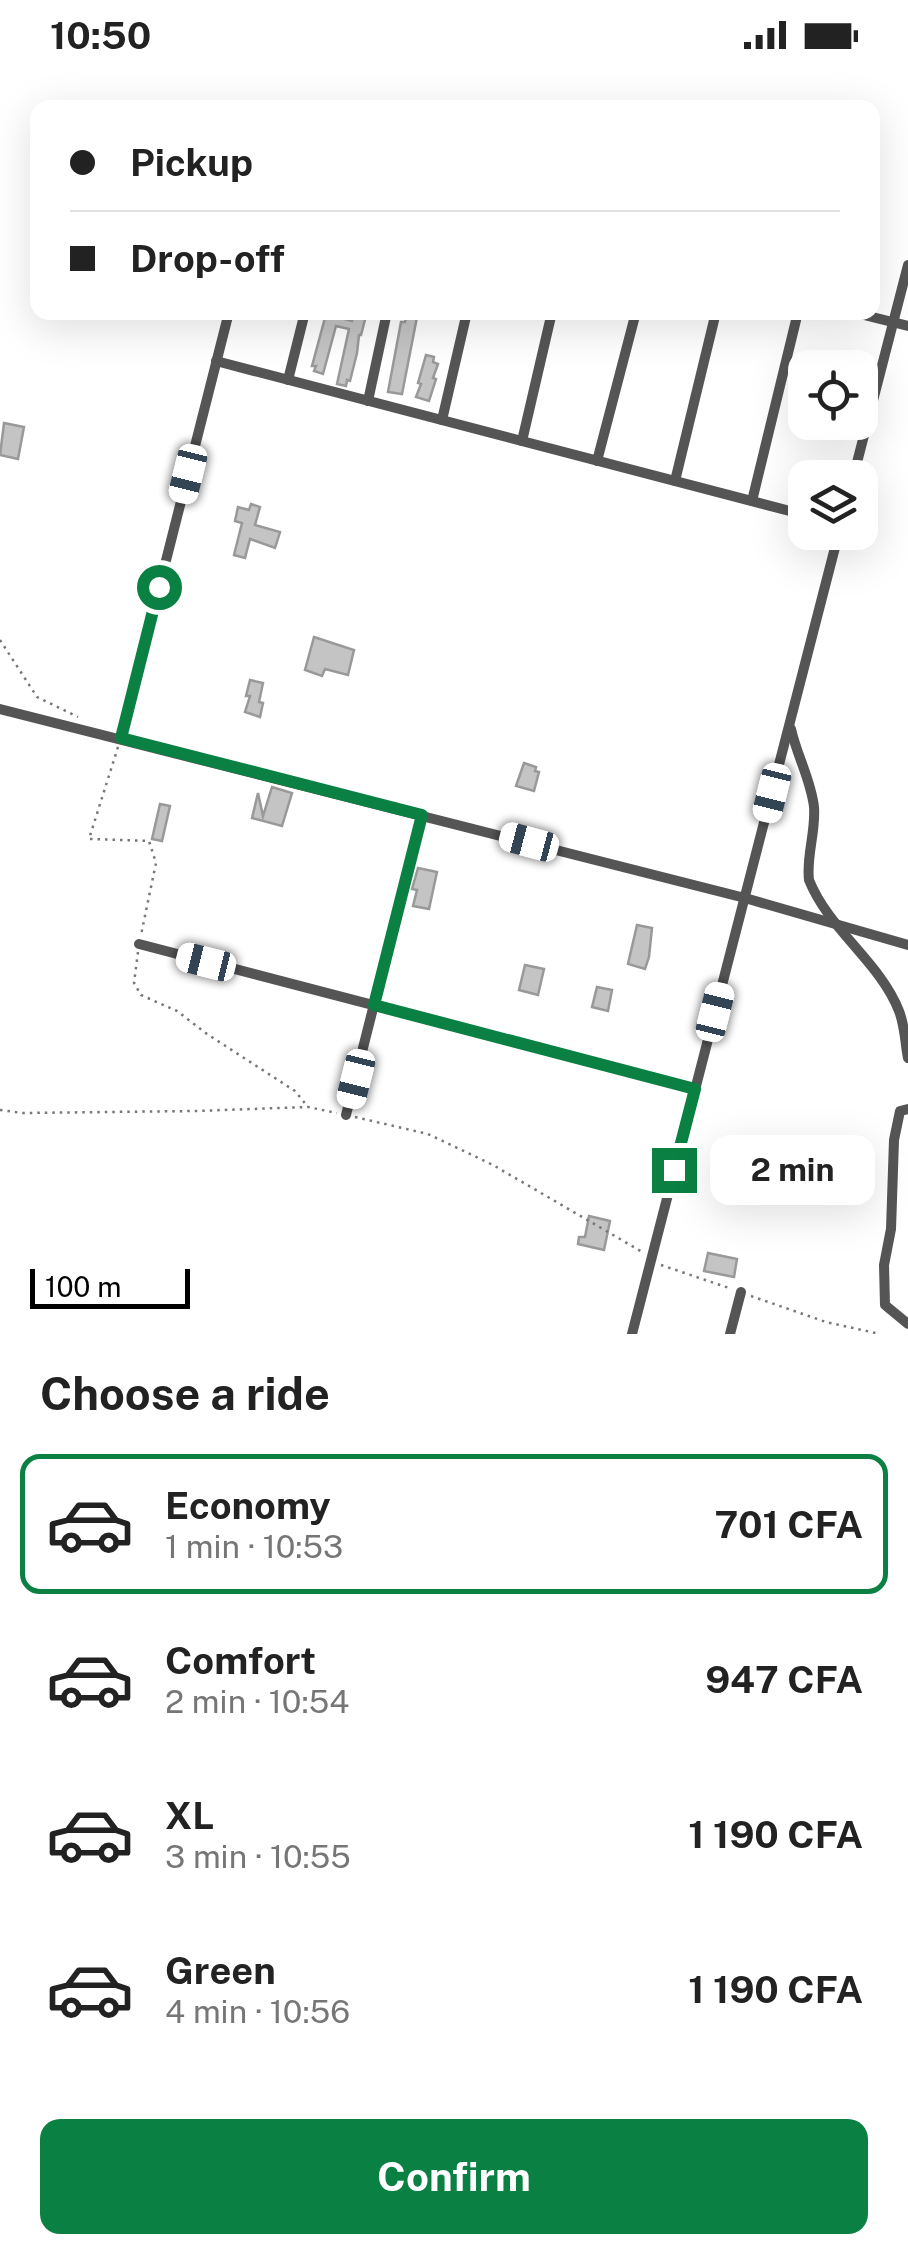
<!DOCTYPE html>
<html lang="en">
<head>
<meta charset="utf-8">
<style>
  :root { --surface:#fff; --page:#f6f6f6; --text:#222; --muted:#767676; --line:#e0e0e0; --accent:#0b8043 }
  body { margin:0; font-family:"Public Sans",sans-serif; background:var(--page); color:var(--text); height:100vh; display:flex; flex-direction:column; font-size:38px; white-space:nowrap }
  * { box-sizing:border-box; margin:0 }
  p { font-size:32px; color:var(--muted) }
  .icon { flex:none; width:55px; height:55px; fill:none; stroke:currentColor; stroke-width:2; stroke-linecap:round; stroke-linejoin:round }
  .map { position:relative; height:1264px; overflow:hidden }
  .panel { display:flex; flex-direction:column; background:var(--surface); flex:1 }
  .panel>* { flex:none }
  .top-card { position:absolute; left:30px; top:30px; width:850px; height:220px; border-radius:20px; box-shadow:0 10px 40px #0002; display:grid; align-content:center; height:220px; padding:0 40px; background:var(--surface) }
  .fabs { position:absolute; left:788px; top:280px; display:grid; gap:20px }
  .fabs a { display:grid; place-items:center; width:90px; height:90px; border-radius:20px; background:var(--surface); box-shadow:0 10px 40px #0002; font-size:50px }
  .scale { position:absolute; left:30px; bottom:25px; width:160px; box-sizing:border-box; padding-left:10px; border:5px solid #000; border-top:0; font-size:28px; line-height:35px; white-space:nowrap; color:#000; -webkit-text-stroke:8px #fff; paint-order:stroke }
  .end { position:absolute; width:45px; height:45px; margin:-22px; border:12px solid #0b8043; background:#fff; box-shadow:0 0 0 5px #fff }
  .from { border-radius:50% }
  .bubble { position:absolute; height:70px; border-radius:20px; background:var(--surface); box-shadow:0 10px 40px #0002; font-size:32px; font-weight:700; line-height:70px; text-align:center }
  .car { position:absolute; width:30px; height:60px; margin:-30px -15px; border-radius:12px; box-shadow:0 0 8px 2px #0007; background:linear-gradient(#fff 24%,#345 0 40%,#fff 0 76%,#345 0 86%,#fff 0) }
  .top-card b { display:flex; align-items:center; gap:35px; height:95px; font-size:38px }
  .top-card b+b { border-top:2px solid var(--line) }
  .top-card i { width:25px; height:25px; background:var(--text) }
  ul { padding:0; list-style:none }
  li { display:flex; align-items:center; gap:30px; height:140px; margin:0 20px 15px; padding:0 20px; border:5px solid transparent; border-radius:20px }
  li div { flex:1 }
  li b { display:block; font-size:38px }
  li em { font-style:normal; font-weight:700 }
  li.selected { border-color:var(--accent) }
  li>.icon { width:90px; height:90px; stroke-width:1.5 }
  h2 { padding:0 40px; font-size:45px; line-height:120px }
  .button { display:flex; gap:20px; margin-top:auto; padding:20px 40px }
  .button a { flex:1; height:115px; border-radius:20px; background:var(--accent); color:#fff; font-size:40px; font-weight:700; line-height:115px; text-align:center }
  .status { display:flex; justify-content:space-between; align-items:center; height:70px; padding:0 50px; background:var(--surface); direction:ltr }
  .status svg { height:28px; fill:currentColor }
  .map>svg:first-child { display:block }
  .building { fill:#c4c4c4; stroke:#999; stroke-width:2.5 }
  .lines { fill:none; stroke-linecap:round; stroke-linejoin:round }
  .path { stroke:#777; stroke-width:2.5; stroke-dasharray:2.5 5; stroke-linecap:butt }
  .minor { stroke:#555; stroke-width:10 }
  .route { stroke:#0b8043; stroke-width:12 }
</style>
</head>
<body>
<div class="status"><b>10:50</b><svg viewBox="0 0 49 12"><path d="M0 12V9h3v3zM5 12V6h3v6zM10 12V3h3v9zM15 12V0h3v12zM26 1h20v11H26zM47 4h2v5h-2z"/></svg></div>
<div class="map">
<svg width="908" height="1264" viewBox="0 0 908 1264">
  <rect width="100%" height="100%" fill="#fff"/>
  <g class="building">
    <polygon points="354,242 367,242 361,265 359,265 357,283 350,311 347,310 346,316 337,314 349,259 336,256 323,304 314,301 316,296 312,296 326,244 352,251"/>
    <polygon points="407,242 418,242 402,324 388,322 401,252 405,252"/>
    <polygon points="426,285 434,287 433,292 438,294 433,308 436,309 429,331 416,327 421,314 418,313"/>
    <polygon points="4,353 24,357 18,389 0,385"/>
    <polygon points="251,434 260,437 255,455 280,462 275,478 250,469 245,488 234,485 242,453 235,451 238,437 249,440"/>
    <polygon points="314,567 354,580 348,605 325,599 322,606 305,600"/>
    <polygon points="250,610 263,613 259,632 263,633 260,647 245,642 250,626 246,626"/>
    <polygon points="524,693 536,697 535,701 539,702 534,721 516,716"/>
    <polygon points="272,717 292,723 282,756 252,748 258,723 263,746"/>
    <polygon points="160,734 170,736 162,771 152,769"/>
    <polygon points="418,798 437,802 429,839 413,836 417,820 412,819"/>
    <polygon points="637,855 652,858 649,887 645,899 628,894"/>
    <polygon points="525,895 544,899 538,925 519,920"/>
    <polygon points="597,917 612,920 608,941 592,937"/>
    <polygon points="589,1146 610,1151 604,1180 578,1174 579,1167 585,1167"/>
    <polygon points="708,1183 737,1189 734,1207 704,1201"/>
  </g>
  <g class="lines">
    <g class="path">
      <polyline points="0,570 37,627 78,647"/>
      <polyline points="118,677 89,769 149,771 156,793 141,865"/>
      <polyline points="138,882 134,913 141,925 177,941 207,964 295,1021 308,1037"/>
      <polyline points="0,1040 22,1043 195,1041 308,1037 337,1043"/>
      <polyline points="355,1047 428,1064 493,1095 644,1183"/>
      <polyline points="661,1195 729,1218"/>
      <polyline points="751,1226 826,1252 880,1264"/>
    </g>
    <g class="minor">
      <polyline points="852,242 908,256"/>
      <polyline points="216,291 805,445"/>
      <polyline points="288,310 305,242"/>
      <polyline points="368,331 387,242"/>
      <polyline points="442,350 467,242"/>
      <polyline points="522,371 552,242"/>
      <polyline points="597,391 636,242"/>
      <polyline points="853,408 908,195"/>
      <polyline points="675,411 716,242"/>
      <polyline points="752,431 798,242"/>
      <polyline points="0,639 745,828 908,875"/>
      <path d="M791,659C797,686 811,710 814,737C816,762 806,786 809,810C829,860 880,892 899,941C905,956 905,973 908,988"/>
      <polyline points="121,668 229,242"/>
      <polyline points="139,874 695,1019"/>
      <polyline points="908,1039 900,1041 894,1070 891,1159 884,1195 885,1235 908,1254"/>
      <polyline points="346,1045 422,745"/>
      <polyline points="632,1264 839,462"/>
      <polyline points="730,1264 741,1222"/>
    </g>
  </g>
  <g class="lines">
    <polyline class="route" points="159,517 121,668 422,745 374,935 695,1019 674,1100"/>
  </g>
</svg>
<div class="fabs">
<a><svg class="icon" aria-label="locate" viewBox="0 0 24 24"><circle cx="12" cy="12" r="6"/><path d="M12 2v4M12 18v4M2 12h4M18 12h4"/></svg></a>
<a><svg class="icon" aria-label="layers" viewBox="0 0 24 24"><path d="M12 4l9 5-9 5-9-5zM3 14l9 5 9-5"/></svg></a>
</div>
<div class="scale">100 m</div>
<i class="end from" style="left:159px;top:517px"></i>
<i class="end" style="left:674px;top:1100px"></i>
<div class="bubble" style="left:710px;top:1065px;width:165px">2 min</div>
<i class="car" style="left:188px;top:404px;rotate:194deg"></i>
<i class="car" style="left:772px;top:723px;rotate:194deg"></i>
<i class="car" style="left:529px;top:772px;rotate:285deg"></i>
<i class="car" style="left:206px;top:892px;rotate:284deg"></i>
<i class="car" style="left:715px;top:942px;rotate:14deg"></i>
<i class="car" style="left:356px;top:1009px;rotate:194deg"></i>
<div class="top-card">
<b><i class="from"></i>Pickup</b>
<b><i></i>Drop-off</b>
</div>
</div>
<section class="panel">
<h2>Choose a ride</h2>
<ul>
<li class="selected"><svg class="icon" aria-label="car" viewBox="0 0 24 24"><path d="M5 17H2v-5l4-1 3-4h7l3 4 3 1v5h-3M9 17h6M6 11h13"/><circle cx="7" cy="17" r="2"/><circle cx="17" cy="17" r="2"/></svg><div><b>Economy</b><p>1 min · 10:53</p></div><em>701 CFA</em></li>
<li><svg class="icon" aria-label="car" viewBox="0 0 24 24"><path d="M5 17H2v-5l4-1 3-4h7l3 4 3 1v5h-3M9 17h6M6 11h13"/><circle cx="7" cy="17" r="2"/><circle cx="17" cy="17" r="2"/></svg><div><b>Comfort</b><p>2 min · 10:54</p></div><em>947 CFA</em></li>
<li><svg class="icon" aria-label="car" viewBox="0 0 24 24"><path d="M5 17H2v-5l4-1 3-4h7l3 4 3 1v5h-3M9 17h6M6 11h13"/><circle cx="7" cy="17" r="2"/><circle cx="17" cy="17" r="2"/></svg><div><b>XL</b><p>3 min · 10:55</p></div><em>1 190 CFA</em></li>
<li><svg class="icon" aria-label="car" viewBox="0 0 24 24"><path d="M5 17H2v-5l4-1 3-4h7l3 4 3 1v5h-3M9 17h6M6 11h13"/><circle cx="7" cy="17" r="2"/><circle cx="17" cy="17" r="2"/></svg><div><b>Green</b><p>4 min · 10:56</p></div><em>1 190 CFA</em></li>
</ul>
<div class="button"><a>Confirm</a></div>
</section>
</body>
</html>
